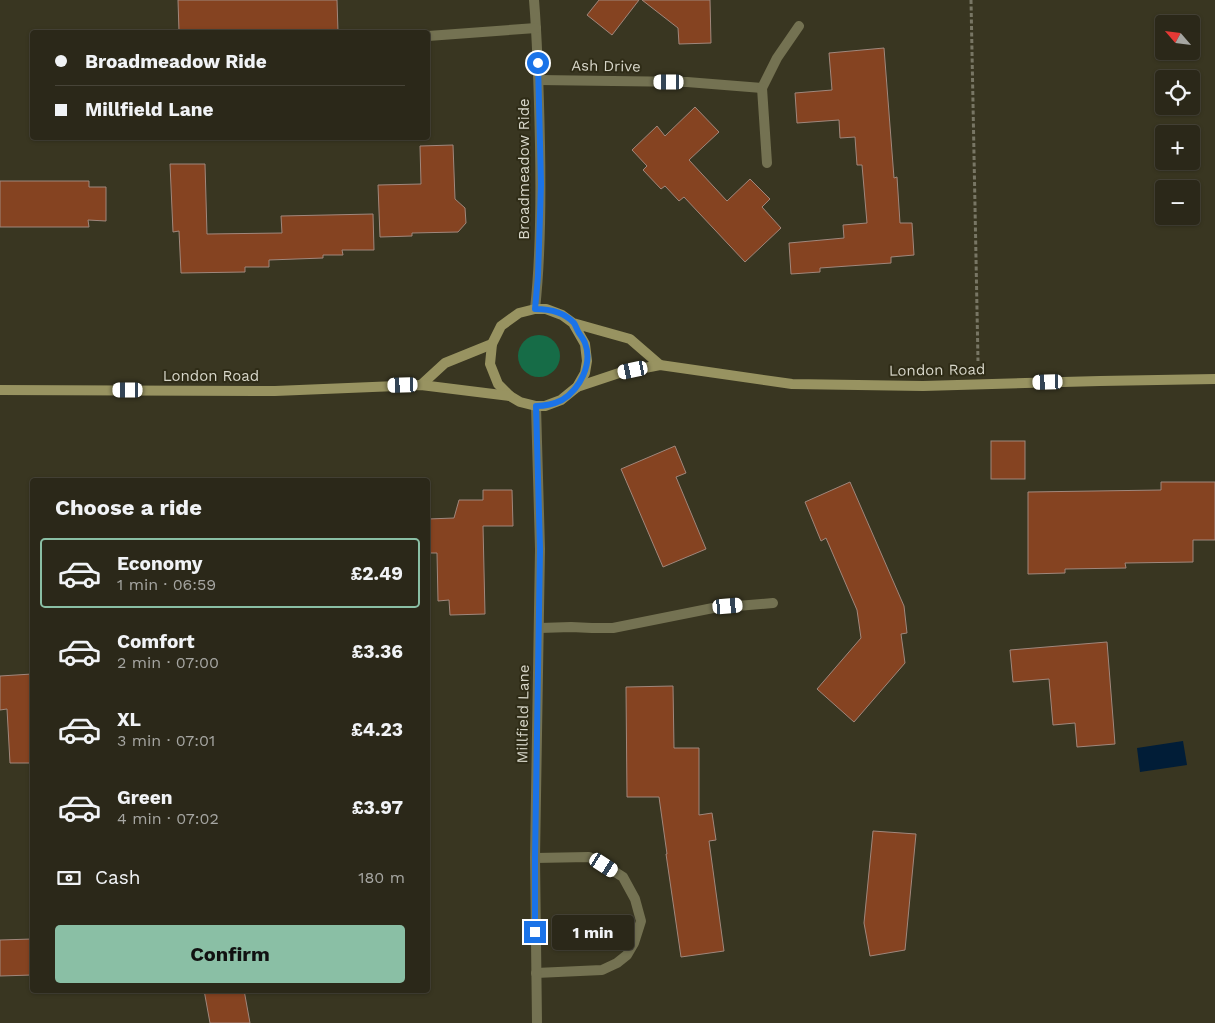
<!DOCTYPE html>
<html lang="en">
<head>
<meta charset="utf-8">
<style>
  :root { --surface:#2b2819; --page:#373426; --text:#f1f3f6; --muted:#a6a6a2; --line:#474438; --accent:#8abfa5 }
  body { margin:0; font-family:"Work Sans",sans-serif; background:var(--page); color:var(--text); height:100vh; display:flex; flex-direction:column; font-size:19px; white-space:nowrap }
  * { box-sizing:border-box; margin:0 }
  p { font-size:16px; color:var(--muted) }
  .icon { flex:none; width:28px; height:28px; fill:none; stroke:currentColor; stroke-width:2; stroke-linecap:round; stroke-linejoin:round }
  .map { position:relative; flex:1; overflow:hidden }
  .panel { position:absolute; left:30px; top:478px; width:400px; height:515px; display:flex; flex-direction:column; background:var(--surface); border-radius:5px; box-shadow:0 1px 4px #0004,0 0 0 1px var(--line) }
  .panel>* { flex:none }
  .guide { position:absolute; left:30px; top:30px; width:400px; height:110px; border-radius:5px; box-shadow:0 1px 4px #0004,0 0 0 1px var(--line); display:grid; align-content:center; height:110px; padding:0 25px; background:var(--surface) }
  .needle { width:32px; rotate:298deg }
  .buttons { position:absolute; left:1155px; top:15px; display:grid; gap:10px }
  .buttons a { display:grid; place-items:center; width:45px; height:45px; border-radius:5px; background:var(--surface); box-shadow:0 1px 4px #0004,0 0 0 1px var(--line); font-size:25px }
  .end { position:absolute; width:22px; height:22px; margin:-11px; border:6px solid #1a73e8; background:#fff; box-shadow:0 0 0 2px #fff }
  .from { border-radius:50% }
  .bubble { position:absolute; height:35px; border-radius:5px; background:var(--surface); box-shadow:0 1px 4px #0004,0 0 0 1px var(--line); font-size:16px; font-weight:700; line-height:35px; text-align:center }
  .car { position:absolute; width:15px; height:30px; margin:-15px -8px; border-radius:6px; box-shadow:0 0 4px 1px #0007; background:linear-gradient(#fff 24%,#345 0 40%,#fff 0 76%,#345 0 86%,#fff 0) }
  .guide b { display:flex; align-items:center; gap:18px; height:48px; font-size:19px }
  .guide b+b { border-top:1px solid var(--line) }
  .guide i { width:12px; height:12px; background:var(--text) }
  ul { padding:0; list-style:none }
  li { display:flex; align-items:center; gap:15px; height:70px; margin:0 10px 8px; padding:0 15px; border:2px solid transparent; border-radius:5px }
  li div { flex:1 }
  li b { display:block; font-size:19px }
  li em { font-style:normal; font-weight:700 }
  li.current { border-color:var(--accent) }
  li>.icon { width:45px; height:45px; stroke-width:1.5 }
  h2 { padding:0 25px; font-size:22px; line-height:60px }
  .pay { display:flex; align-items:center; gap:12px; height:55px; padding:0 25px; font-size:19px }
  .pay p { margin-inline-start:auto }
  .primary-button { display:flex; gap:10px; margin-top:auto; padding:10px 25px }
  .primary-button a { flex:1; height:58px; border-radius:5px; background:var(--accent); color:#111; font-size:20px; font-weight:700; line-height:58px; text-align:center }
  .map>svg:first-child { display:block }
  .green { fill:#166c47 }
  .water { fill:#011d37 }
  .building { fill:#854321; stroke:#a0877c }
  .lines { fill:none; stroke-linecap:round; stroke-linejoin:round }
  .path { stroke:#787664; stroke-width:3; stroke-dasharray:4 2.5; stroke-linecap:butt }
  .lane { stroke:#747252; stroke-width:10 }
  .street { stroke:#747252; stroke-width:10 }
  .secondary { stroke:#989361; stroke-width:10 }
  .route { stroke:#1a73e8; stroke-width:6 }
  .labels { text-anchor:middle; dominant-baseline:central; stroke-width:4; stroke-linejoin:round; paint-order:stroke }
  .street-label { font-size:15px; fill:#d8d7ca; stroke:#2f2c17 }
</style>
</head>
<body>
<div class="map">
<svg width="1215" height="1023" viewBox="0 0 1215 1023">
  <rect width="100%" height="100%" fill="#393621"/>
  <circle class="green" cx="539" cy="356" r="21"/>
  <polygon class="water" points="1183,741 1187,765 1140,772 1137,748"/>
  <g class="building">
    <polygon points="178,0 337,0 338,32 179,32"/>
    <polygon points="599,0 639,0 612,35 587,15"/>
    <polygon points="642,0 710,0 711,43 679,44 678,28"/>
    <polygon points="884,48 894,178 897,177 900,223 912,223 914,255 891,257 891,263 820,268 820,272 791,274 789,243 844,238 843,225 867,223 862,165 857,165 855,137 840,138 839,120 797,123 795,93 832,90 829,53"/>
    <polygon points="695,107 719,132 689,160 727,201 750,179 770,199 762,207 781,228 745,262 684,197 679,201 665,186 661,189 643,170 647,166 632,150 657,126 665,136"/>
    <polygon points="453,145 455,199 465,208 466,223 458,232 412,233 412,236 380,237 378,185 421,184 420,146"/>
    <polygon points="170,164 205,164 207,234 282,233 281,216 373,214 374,250 342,250 343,255 323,255 323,258 269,260 269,267 245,267 245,272 181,273 179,231 173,232"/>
    <polygon points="0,181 89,181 89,187 106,187 106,221 88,220 89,227 0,227"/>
    <rect x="991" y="441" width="34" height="38"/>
    <polygon points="675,446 686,473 676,477 706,549 663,567 621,469"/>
    <polygon points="850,482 904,606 907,633 901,634 905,663 854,722 817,689 861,638 857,610 826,538 821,541 805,502"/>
    <polygon points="1161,482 1215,482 1215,540 1193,540 1193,562 1125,563 1126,568 1065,569 1065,573 1028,574 1028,492 1161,490"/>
    <polygon points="483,490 512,490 513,526 483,526 485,614 450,615 449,600 438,601 437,553 428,553 428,519 454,518 459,500 483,500"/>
    <polygon points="1107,642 1115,744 1077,747 1075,723 1053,725 1049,679 1013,682 1010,650"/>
    <polygon points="32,674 32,763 10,763 7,709 0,710 0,676"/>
    <polygon points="673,686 674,748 699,748 699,815 712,813 716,840 709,841 724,951 681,957 666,854 667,854 659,797 627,797 626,687"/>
    <polygon points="873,831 916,834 905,950 870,956 864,923"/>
    <polygon points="32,939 32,975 0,976 0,940"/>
    <polygon points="204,990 244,990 250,1023 210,1023"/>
  </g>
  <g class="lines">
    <polyline class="path" points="971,0 978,361"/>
    <g class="lane">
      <polyline points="540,628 571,627 592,628 613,628 713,608 773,603"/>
      <polyline points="535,858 589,857 604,865 623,877 635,899 641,921 634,943 627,955 617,963 602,970 536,973"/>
    </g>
    <g class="street">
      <path d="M534,0C538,48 539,96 540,145C541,200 541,255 535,309"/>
      <polyline points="428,36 536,28"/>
      <polyline points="539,80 687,82 762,88 777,58 799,26"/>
      <polyline points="762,88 767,163"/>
      <polyline points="536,406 540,549 535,858 537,1023"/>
    </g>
    <g class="secondary">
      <polyline points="573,323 585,344 587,361 585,373 577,387 561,400 545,406 536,406 520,402 510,396 498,384 490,364 492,344 501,326 519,313 535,309 546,309 562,315 573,323 630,339 660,365"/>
      <polyline points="421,385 445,363 492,344"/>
      <polyline points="577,387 619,373 660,365 792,384 923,386 1100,381 1215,379"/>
      <polyline points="0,390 275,391 421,385 510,396"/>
    </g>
  </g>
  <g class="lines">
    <path class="route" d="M535,932V858L540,549L536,406C544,406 554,404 562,400C580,389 593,364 585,343C584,340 581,336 579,333C577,330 576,326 574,323C564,312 548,309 535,309L538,276L541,184L538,63"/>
  </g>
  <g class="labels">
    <g class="street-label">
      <text transform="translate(606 66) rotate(1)">Ash Drive</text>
      <text transform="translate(524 169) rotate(-90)">Broadmeadow Ride</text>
      <text transform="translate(937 370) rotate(-1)">London Road</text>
      <text x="211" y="376">London Road</text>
      <text transform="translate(523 714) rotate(-89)">Millfield Lane</text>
    </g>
  </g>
</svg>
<div class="buttons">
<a><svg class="needle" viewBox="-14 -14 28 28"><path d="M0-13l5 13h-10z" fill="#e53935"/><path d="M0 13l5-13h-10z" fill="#a6a6a2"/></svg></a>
<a><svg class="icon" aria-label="locate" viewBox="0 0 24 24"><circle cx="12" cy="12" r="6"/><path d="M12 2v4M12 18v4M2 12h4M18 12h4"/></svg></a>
<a>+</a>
<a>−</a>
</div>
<i class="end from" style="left:538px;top:63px"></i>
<i class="end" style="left:535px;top:932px"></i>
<div class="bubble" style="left:552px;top:915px;width:82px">1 min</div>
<i class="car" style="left:669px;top:82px;rotate:270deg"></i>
<i class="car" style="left:633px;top:370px;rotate:258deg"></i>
<i class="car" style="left:1048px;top:382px;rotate:268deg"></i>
<i class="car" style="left:403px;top:385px;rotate:268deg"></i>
<i class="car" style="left:128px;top:390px;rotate:270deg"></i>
<i class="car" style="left:728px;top:606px;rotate:85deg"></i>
<i class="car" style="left:604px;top:865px;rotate:123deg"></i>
<div class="guide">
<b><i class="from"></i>Broadmeadow Ride</b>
<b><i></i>Millfield Lane</b>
</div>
<section class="panel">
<h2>Choose a ride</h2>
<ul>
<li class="current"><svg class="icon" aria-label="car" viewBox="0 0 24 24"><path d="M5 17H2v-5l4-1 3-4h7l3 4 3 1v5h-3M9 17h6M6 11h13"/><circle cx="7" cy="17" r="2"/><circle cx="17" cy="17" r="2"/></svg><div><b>Economy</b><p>1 min · 06:59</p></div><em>£2.49</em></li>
<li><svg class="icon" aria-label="car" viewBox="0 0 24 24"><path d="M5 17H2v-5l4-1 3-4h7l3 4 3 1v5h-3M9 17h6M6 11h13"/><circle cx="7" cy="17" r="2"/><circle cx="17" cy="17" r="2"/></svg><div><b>Comfort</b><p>2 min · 07:00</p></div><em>£3.36</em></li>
<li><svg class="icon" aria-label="car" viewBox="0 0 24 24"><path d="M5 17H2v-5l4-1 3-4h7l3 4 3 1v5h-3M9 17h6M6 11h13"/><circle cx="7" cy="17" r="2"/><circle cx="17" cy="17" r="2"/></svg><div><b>XL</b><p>3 min · 07:01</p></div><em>£4.23</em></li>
<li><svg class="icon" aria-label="car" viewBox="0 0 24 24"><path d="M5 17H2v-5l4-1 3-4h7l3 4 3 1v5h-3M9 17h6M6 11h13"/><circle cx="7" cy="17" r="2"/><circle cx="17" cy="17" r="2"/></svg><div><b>Green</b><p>4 min · 07:02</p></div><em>£3.97</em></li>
</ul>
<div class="pay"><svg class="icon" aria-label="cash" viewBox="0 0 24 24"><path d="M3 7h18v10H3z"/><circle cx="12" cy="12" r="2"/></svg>Cash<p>180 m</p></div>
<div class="primary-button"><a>Confirm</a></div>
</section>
</div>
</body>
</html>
